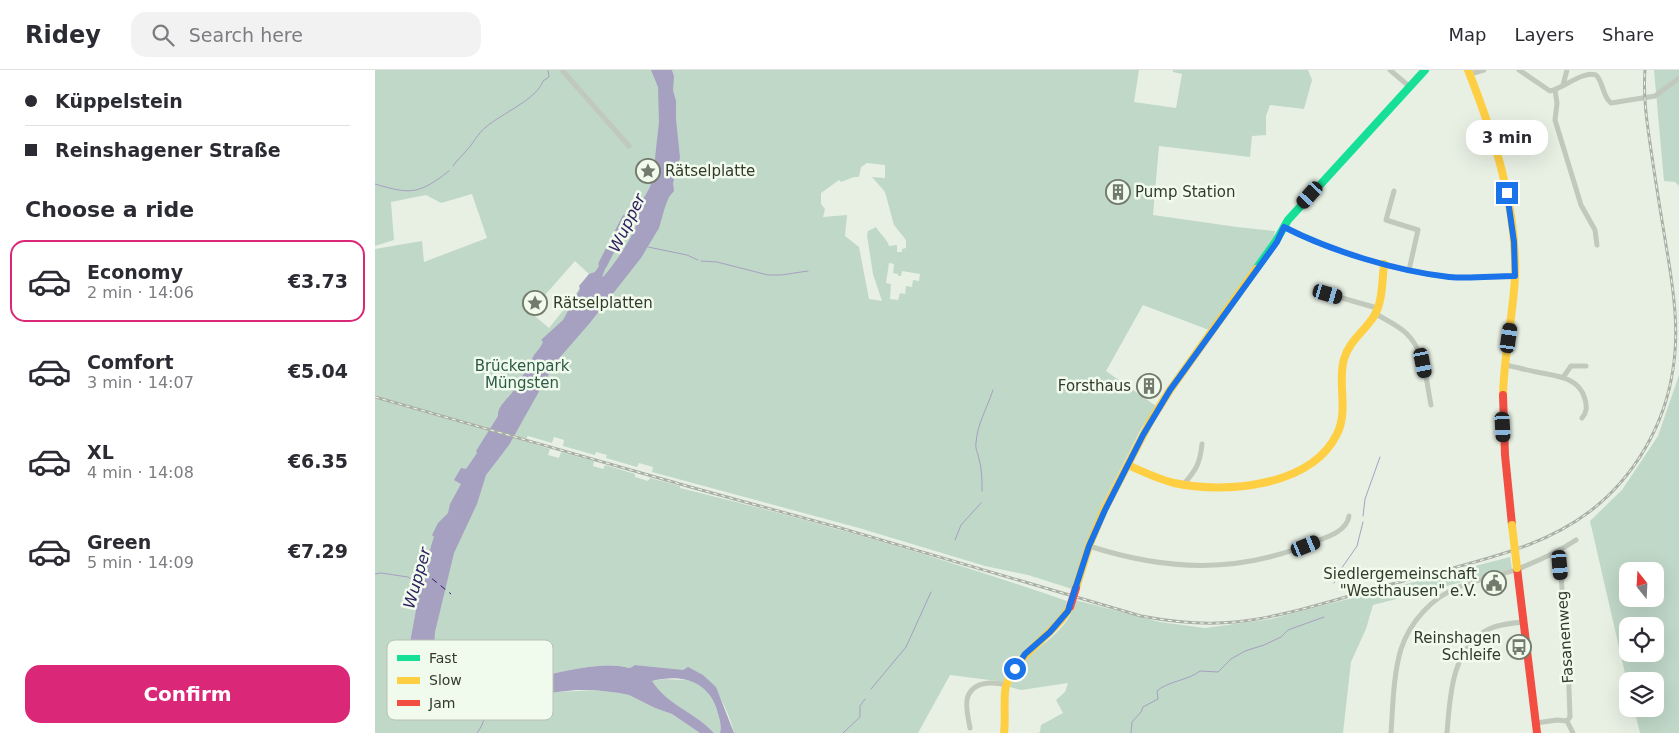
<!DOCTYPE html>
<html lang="en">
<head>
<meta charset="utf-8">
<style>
  :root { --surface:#fff; --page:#f2f2f3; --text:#2b2b33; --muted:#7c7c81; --line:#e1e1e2; --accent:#db2777 }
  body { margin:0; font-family:"DejaVu Sans",sans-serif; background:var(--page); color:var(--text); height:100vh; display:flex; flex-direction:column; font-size:19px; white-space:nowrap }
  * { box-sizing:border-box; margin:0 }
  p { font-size:16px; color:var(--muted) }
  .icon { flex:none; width:28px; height:28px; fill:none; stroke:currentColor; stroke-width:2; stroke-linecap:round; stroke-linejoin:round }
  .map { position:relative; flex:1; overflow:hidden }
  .details { display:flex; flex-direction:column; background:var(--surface); width:375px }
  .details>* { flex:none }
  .guide { display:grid; align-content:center; height:110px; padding:0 25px; background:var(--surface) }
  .needle { width:32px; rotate:342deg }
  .controls { position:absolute; left:1244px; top:492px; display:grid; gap:10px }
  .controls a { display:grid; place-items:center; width:45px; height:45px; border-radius:10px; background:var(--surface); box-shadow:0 5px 20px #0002; font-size:25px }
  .end { position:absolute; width:22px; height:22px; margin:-11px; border:6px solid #1a73e8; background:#fff; box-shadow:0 0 0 2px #fff }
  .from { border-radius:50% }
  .bubble { position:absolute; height:35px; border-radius:15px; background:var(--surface); box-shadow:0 5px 20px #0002; font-size:16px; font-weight:700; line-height:35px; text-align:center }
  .car { position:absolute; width:15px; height:30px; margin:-15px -8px; border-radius:6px; box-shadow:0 0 4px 1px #0007; background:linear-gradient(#222 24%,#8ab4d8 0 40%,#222 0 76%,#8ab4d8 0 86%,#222 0) }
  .guide b { display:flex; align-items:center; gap:18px; height:48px; font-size:19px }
  .guide b+b { border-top:1px solid var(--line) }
  .guide i { width:12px; height:12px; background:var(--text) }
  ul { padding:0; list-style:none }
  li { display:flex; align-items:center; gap:15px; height:82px; margin:0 10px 8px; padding:0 15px; border:2px solid transparent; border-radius:15px }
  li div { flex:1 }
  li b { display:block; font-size:19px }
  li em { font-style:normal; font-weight:700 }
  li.on { border-color:var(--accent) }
  li>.icon { width:45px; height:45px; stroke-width:1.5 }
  h2 { padding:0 25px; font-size:22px; line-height:60px }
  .cta { display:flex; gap:10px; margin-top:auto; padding:10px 25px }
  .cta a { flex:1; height:58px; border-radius:15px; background:var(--accent); color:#fff; font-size:20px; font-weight:700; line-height:58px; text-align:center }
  header { display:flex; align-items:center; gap:30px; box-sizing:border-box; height:70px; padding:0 25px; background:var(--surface); border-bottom:1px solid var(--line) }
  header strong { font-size:24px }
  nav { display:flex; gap:28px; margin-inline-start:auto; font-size:18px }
  .search { width:350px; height:45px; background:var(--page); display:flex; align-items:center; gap:12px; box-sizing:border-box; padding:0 18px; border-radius:15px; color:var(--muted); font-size:19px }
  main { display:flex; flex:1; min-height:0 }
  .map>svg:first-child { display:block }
  .green { fill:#c0d8c8; fill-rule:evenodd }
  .water { fill:#a6a0c1 }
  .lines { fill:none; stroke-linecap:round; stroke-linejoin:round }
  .stream { stroke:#a6a0c1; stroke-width:1 }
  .river { stroke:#a6a0c1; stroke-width:9 }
  .ferry { stroke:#2e1e5e; stroke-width:1; stroke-dasharray:6 5; stroke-linecap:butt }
  .street { stroke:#c1c9bd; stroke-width:5 }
  .fast { stroke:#16e098; stroke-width:8 }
  .slow { stroke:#ffcf43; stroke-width:8 }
  .jam { stroke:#f24e42; stroke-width:8 }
  .rail-casing { stroke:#abb0a7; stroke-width:3 }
  .rail { stroke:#f1fbed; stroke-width:1; stroke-dasharray:4; stroke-linecap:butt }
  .slow-bridge { stroke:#ffcf43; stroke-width:8 }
  .jam-bridge { stroke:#f24e42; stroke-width:8 }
  .route { stroke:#1a73e8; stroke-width:6 }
  .labels { text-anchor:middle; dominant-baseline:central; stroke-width:5; stroke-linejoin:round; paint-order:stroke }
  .poi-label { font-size:15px; fill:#323a2a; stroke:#f1fbed; text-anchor:start }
  .park-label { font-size:15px; fill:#2d5a46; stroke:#f1fbed }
  .street-label { font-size:15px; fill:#323a2a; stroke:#f1fbed }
  .water-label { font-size:16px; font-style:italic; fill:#2e1e5e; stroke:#f1fbed }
  .key { fill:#f1fbed; stroke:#b8c1b2; stroke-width:1 }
  .key-label { font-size:14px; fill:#323a2a }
</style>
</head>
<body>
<header>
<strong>Ridey</strong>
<div class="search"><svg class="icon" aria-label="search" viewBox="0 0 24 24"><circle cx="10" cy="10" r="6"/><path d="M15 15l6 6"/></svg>Search here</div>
<nav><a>Map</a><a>Layers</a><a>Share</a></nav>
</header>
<main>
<section class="details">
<div class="guide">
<b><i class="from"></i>Küppelstein</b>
<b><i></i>Reinshagener Straße</b>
</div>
<h2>Choose a ride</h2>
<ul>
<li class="on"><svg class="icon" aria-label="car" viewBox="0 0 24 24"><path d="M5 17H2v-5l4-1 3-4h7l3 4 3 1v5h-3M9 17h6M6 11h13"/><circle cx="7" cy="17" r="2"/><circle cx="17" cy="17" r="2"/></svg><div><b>Economy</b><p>2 min · 14:06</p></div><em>€3.73</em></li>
<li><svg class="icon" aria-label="car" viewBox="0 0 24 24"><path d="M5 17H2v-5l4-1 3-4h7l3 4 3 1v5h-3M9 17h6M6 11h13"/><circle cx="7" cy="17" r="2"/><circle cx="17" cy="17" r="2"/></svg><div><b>Comfort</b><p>3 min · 14:07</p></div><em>€5.04</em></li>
<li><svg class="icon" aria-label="car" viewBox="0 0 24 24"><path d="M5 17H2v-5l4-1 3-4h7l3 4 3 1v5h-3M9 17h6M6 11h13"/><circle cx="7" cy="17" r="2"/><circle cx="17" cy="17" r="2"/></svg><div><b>XL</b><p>4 min · 14:08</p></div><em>€6.35</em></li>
<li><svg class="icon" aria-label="car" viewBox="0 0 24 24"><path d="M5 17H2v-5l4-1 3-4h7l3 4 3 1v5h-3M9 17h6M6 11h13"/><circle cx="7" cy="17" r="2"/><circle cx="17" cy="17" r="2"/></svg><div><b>Green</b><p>5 min · 14:09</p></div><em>€7.29</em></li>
</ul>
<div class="cta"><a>Confirm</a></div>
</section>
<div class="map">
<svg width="1304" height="663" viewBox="0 0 1304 663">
  <rect width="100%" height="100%" fill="#e8f0e4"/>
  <g class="green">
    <path d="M0,0H290L299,6L297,0H764L759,32L801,38L807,4L798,2V0H933L937,10L929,39L895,35L891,46V65L877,66L875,87L784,76L778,145L862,157L900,161L898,170L834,260L768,235L731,301L781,336L766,359L727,435L697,519L653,505L610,496L484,458L277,402L278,397L264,393L262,397L231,388L232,385L221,382L220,385L188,376L189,370L179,367L177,373L153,366L149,371L175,379L173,385L184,388L186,382L219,391L218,396L228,399L230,395L260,404V407L273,411L275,408L305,416V418C436,450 565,487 692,531L689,543L676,557L647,584L630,612L575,605L543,663H359C355,644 340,611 322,602L260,595L255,598C223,590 187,603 156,608C142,610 127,610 113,611L109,608C103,612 93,610 86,608C54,595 56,577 63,547L45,517L35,572L97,626L125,628L149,624L219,620L244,623L254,625L280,638L297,644L325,663H0V179L47,171L49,192L112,168L97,124L66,133L51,125L16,132L19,170L0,176ZM492,93L510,95V108L497,107L510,122L519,155L531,170V178L527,179V182H522V175L514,176C512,169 505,164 501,157L493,161L492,165L498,204L507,231L494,229L484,177L470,166L472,145L448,147L450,139L446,134V123L464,110L466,112L479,107H484L486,97ZM200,191L214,204L198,228L174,258L155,242ZM514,193L519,194L518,203L523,204V206H526L527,201L545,204L544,211L538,210L537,217L531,216L530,224L525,223L523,230L515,229L516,214L511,213Z"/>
    <polygon points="1279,0 1304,0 1304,116 1300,112 1289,111"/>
    <path d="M1304,305V663H1265L1259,639H1280V611L1252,612L1215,451L1247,420L1283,366ZM1252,501H1280V529H1252ZM1252,556H1280V584H1252Z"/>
    <path d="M1135,487L1137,499L998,535L991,559L976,592L968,663H663L665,662L666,655L688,643L681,630L690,622L693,613L646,620L635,617C646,578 695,568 700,530L785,552L830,558L896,549Z"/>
    <path d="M290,609C298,610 309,609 317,611C334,615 349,647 345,663H339C321,643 291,635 276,611Z"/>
  </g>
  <path class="water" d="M276,0H297L299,6L298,20L301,31V49L305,88L298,113L299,121L294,127L290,137L284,158L266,188L214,254L180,293L134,375L111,405L102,434L79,483L60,562L59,577L61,591L72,601L89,609L106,610L109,608L113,611C127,610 142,610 156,608C187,603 223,590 255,598L260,595L308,600L313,597L328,605L341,617L359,663H345C347,654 344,648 342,640C332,609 305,604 277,611C292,635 321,643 339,663H325L297,644L280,638L254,625L244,623L219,620H201L125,628L105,627L85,624L63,615L42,597L35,572L49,496C55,486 55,477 59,467L57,465L63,453L73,443L75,434L86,414L79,410L86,398L91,399L102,383L101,381L123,346C122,336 134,328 139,320C146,309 153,297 159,285C162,281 166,277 168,272L166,270L188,250L205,219L204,216L214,204L220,202L232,185L235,186L227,207L229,206C240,193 269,154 264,137L275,117L278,106L284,52L283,17Z"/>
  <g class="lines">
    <g class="stream">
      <path d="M78,96C82,90 87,86 91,81C98,74 103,63 111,57C126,44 162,29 168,11L174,7L173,0"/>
      <path d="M0,114C37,125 44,124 74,101"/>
      <polyline points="273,177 312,185 323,190"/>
      <polyline points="326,191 342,192 393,205 406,205 433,201"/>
      <path d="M607,421C607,410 607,400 604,389C603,383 600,379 601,373C602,355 612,338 618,320"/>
      <polyline points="988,446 990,429 1005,387"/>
      <polyline points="580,470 586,455 606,433"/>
      <path d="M0,504L6,503L33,507C39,510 38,517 45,522"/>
      <polyline points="959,513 964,502 982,476 988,452"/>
      <polyline points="496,619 531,577 556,522"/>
      <path d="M102,663C110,653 112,639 115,627"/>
      <polyline points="468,663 485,647 485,636 490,629"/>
      <path d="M756,663L757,652L766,642L768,637L783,629L782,621C791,612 814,610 825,601L843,602L856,589L870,581L889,575L906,567L913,560L949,547"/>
    </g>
    <polyline class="river" points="228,194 251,149 273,130"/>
    <polyline class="ferry" points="40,495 76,524"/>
    <g class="street">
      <polyline points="187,0 254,76"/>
      <polyline points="1015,0 1035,17"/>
      <path d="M1144,0L1175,21C1187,19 1209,0 1221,5C1229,13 1227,26 1236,33L1280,26L1304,8"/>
      <polyline points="1095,4 1109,0"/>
      <polyline points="1188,15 1192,0"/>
      <polyline points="1180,20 1182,33 1180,50 1206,135 1220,160 1222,175"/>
      <polyline points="1019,121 1011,150 1043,160 1034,200"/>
      <path d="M909,157C958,182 1020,201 1074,207C1096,209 1119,206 1140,206"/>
      <polyline points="953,224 1002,238"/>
      <path d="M1001,244C1011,250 1022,255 1031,263C1050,281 1051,310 1056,335"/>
      <path d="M1130,295C1141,297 1151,300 1162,302C1181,306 1204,307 1210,329C1212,337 1212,342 1207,348"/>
      <polyline points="1189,306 1196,296 1211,296"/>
      <path d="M808,415C821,400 825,394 827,374"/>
      <path d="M714,476C791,501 864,504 939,472C953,467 972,461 974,446"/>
      <polyline points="1184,481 1193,592 1195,647 1192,651"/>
      <polyline points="1161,653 1182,650 1192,651 1198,663"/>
      <path d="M595,658C594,650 589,635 593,626C600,610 619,612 632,615"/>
      <path d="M1016,663C1018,636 1018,606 1026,579C1035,552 1057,527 1084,517C1103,509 1124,506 1143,499C1163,491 1183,482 1201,470"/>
      <path d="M1072,663C1075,627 1076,578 1114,559C1125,554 1137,553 1149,552"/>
    </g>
    <polyline class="fast" points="881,199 901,171 913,150 1050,0"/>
    <g class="slow">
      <path d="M1093,0C1119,66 1142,135 1140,207C1138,246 1129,285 1128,325"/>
      <path d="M753,395C768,402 783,409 799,413C850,424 936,417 962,364C974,340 962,313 969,289C974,271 990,261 999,246C1008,232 1007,210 1009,194"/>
      <polyline points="701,518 714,476 729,440 776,350 795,320 881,199"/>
      <path d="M629,663C631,649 628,627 631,616C642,582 678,567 695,537"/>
    </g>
    <g class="jam">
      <polyline points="1128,325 1130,385 1137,455"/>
      <polyline points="1142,498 1162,663"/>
    </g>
    <defs>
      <path id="rail" d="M0,327L319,418L462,457L766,546C798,552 829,555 860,552C908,547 956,531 1002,518C1031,510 1060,503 1089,495C1133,483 1177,470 1214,442C1259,408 1290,355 1298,299C1304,261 1299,224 1293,187C1287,151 1281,115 1276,80C1272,53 1268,27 1270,0"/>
    </defs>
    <use href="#rail" class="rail-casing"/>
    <use href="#rail" class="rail"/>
    <polyline class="slow-bridge" points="1137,455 1142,498"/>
    <polyline class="jam-bridge" points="695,537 701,518"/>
  </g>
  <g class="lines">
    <path class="route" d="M640,599L650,584L675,562L693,541L714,476L730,440L768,365L795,320L902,172L909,157C956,181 1021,201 1074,207C1096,209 1119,206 1140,206L1139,172L1132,123"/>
  </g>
  <defs>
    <symbol id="sight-ring" viewBox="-11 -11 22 22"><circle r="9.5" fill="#f1fbed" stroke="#727a6b" stroke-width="1.5"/><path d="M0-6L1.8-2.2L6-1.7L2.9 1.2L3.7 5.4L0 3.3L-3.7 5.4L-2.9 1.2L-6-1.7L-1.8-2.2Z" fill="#727a6b"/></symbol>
    <symbol id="building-ring" viewBox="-11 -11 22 22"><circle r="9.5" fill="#f1fbed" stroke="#727a6b" stroke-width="1.5"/><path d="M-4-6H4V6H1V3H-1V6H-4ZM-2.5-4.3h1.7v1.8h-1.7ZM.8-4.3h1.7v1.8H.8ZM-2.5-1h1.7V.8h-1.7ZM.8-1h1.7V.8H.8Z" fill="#727a6b"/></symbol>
    <symbol id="civic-ring" viewBox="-11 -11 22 22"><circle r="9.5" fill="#f1fbed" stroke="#727a6b" stroke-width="1.5"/><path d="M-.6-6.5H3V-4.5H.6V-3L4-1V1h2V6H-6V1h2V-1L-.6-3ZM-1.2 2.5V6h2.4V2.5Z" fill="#727a6b"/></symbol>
    <symbol id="bus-ring" viewBox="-11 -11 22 22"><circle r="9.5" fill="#f1fbed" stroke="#727a6b" stroke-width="1.5"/><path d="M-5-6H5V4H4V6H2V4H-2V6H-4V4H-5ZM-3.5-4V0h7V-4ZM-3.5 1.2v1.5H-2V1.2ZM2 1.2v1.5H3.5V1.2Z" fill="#727a6b"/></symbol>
  </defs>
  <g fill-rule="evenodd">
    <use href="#sight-ring" x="259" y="87" width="28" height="28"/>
    <use href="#building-ring" x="729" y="108" width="28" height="28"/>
    <use href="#sight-ring" x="146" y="219" width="28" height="28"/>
    <use href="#building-ring" x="760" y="302" width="28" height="28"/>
    <use href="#civic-ring" x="1105" y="499" width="28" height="28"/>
    <use href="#bus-ring" x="1130" y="563" width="28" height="28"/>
  </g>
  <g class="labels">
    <g class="poi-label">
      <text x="290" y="101">Rätselplatte</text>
      <text x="760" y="122">Pump Station</text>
      <text x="178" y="233">Rätselplatten</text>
      <text x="756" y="316" text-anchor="end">Forsthaus</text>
      <text x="1102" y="504" text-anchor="end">Siedlergemeinschaft<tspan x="1102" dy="17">"Westhausen" e.V.</tspan></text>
      <text x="1126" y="568" text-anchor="end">Reinshagen<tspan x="1126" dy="17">Schleife</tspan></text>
    </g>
    <g class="park-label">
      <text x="147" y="296">Brückenpark<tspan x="147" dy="17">Müngsten</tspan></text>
    </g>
    <g class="street-label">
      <text transform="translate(1190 567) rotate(-94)">Fasanenweg</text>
    </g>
    <g class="water-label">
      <text transform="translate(252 153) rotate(-64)">Wupper</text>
      <text transform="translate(42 508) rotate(-74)">Wupper</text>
    </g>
  </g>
  <rect x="12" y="570" width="166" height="80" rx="8" class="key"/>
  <rect x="22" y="585" width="23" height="6" fill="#16e098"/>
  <rect x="22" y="607" width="23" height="7" fill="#ffcf43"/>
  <rect x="22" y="630" width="23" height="6" fill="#f24e42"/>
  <g class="key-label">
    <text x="54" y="593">Fast</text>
    <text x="54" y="615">Slow</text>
    <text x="54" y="638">Jam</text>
  </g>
</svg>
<div class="controls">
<a><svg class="needle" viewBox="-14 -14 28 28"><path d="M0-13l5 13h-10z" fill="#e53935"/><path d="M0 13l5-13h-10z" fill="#7c7c81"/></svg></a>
<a><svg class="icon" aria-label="locate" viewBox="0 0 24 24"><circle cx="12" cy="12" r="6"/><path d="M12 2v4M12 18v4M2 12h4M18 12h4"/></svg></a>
<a><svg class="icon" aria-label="layers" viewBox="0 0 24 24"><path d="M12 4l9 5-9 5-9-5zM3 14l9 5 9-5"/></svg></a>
</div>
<i class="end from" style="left:640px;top:599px"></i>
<i class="end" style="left:1132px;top:123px"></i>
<div class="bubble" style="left:1091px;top:50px;width:82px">3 min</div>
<i class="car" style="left:935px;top:125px;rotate:222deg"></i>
<i class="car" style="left:953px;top:224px;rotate:106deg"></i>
<i class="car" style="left:1134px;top:268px;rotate:8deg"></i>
<i class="car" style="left:1048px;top:293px;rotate:169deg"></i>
<i class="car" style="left:1128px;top:357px;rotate:177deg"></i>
<i class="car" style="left:931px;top:476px;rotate:68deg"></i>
<i class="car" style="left:1185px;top:495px;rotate:175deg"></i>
</div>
</main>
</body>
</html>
